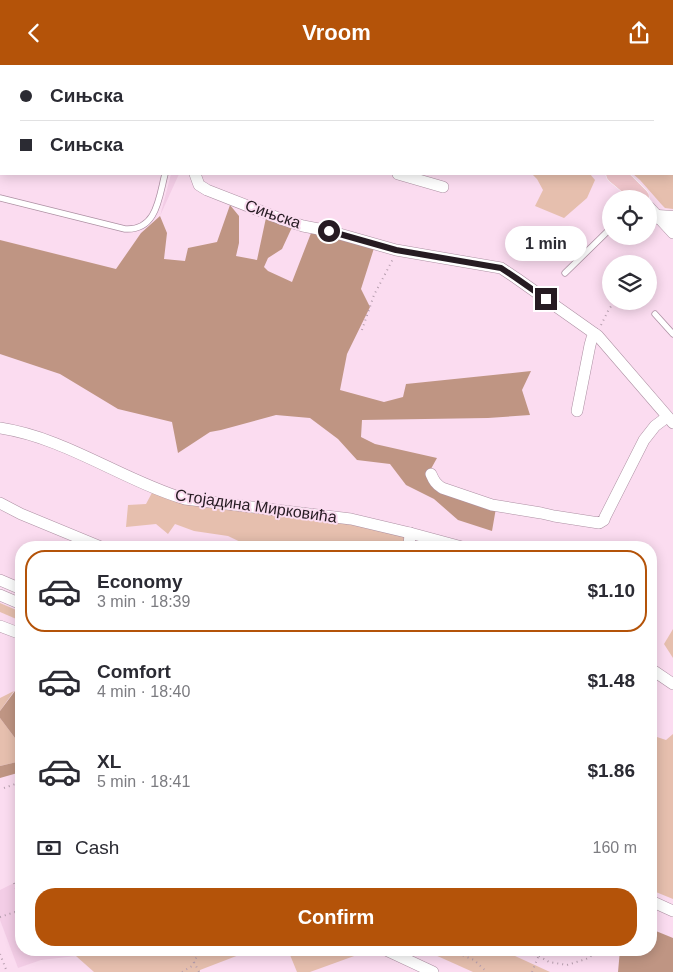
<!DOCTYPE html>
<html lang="en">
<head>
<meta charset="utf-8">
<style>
  :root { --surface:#fff; --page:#f2f2f3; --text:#2b2b33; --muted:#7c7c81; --line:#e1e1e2; --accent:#b45309 }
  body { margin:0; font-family:Arial,sans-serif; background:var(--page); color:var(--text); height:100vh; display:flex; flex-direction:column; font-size:19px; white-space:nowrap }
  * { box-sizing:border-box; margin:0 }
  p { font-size:16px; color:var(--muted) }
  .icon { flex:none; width:28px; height:28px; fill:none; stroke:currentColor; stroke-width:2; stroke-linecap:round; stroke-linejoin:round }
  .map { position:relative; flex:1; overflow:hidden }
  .details { position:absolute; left:15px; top:476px; width:642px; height:415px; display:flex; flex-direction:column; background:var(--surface); border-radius:20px; box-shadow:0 2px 12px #0003 }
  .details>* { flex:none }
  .top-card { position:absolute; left:0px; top:0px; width:674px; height:110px; box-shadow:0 2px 12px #0003; display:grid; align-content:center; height:110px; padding:0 20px; background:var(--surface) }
  .buttons { position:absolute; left:602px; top:125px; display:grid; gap:10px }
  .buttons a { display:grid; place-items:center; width:55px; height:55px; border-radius:50%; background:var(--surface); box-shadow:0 2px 12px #0003; font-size:25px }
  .end { position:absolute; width:22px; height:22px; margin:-11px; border:6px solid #261b22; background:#fff; box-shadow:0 0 0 2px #fff }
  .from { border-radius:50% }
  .bubble { position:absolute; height:35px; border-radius:18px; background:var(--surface); box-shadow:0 2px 12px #0003; font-size:16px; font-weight:700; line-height:35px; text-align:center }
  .top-card b { display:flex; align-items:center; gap:18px; height:48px; font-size:19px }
  .top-card b+b { border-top:1px solid var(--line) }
  .top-card i { width:12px; height:12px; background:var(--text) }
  ul { padding:9px 0 0; list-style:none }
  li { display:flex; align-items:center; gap:15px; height:82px; margin:0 10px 8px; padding:0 10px; border:2px solid transparent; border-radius:20px }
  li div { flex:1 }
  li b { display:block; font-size:19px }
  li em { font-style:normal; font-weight:700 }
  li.selected { border-color:var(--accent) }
  li>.icon { width:45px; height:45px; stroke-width:1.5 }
  .pay { display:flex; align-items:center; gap:12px; height:55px; padding:0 20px; font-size:19px }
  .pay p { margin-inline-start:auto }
  .button { display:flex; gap:10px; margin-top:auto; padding:10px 20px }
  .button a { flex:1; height:58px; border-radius:20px; background:var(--accent); color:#fff; font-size:20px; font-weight:700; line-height:58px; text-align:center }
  header { display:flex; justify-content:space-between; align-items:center; height:65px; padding:0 20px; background:var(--accent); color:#fff; font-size:22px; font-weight:700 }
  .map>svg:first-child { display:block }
  .built { fill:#f3cde6 }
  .green { fill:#e6bfae }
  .forest { fill:#bf9583 }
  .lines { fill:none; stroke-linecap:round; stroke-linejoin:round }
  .service-casing { stroke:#ad90a3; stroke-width:7 }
  .minor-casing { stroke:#ad90a3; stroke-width:12 }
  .tertiary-casing { stroke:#ad90a3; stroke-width:15 }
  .trunk-casing { stroke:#fff; stroke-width:19 }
  .path { stroke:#b59dad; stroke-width:2; stroke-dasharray:1 4; stroke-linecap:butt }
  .service { stroke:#fff; stroke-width:5.5 }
  .minor { stroke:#fff; stroke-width:11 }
  .tertiary { stroke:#fff; stroke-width:14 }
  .trunk { stroke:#f3c8ce; stroke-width:18 }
  .route { stroke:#261b22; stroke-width:6 }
  .labels { text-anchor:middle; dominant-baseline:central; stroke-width:4; stroke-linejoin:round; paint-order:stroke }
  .street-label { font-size:16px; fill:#261b22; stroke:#fbdcf0 }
</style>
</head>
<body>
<header><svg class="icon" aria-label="back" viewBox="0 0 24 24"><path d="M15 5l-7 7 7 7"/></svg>Vroom<svg class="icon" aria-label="share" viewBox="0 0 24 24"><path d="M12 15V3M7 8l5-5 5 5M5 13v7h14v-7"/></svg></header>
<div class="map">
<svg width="673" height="907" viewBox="0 0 673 907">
  <rect width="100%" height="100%" fill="#fbdcf0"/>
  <g class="built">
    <polygon points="0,0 218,0 218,1 1,1 1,15 0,15"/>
    <polygon points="171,109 179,109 160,151"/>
    <polygon points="21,812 21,885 90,885 76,891 41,895 18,903 0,855 0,825 14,818"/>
  </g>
  <g class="green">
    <polygon points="673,103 673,144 665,143 662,140 640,115 633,109 672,109"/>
    <polygon points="532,109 590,109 595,115 587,133 564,153 535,141 543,125 537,114"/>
    <polygon points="154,424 410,468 416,482 251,482 228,471 194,466 175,459 168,469 156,459 126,462 128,440 146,439"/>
    <polygon points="0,538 21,547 21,556 0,547"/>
    <polygon points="673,564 673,593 664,579"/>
    <polygon points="14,626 0,646 0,633"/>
    <polygon points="0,653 21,681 21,696 0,701"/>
    <polygon points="673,669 673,834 651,825 651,670 666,675"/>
    <polygon points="90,885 252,885 200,905 200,907 94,907 76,891"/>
    <polygon points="288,885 365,885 368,886 310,907 297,907"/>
    <polygon points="424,885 502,885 550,907 473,907"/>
  </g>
  <g class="forest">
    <polygon points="230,140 239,151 239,178 236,191 257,195 267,148 294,158 282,184 268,193 264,202 268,206 292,217 313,163 375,180 361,224 370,242 347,289 340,325 384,337 403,332 406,319 531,306 522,325 530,350 488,353 362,355 361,372 375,379 437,393 427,411 496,443 492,466 458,455 434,434 406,420 390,399 357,395 338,374 310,353 276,350 221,365 210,367 178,388 172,357 118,344 60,309 0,289 0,175 116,204 141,168 160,151 167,168 164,194 185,196 188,183 217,177"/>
    <polygon points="21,623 21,681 0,653 0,646 15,626"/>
    <polygon points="21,696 21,707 0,713 0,701"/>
    <polygon points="651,864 673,873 673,907 618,907 620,885 651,885"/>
  </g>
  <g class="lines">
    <defs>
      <g id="service">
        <polyline points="10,1 10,0"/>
        <polyline points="191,1 191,0"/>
        <path d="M0,133L125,164C157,166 159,132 165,109"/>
        <polyline points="565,208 611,163"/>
        <polyline points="655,249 673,269"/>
      </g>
      <g id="minor">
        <polyline points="233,1 233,0"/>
        <polyline points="195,109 199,120 207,125 281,154 303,161 329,166 396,185 501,203 516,213 598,271 673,358"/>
        <polyline points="398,109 443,122"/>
        <polyline points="649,142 673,168"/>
        <polyline points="577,346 590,280 592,273 595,269"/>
        <path d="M0,363C66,373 122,415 185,434L351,454L410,468L462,482"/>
        <path d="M431,409C434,416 436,419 442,423L492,440L541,448L554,451L599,458L604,455L605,452L644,375L655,361L667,352"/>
        <polyline points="0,438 21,449 101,482"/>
        <polyline points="409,482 410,468"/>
        <polyline points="0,515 21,524"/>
        <polyline points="0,530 21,539"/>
        <polyline points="0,561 21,569"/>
        <polyline points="651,604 673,619"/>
        <polyline points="651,836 673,846"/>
        <polyline points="386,885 433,907"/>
      </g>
      <g id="tertiary">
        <polyline points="653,0 653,1"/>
        <polyline points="658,152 673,153"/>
      </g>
      <g id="trunk">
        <polyline points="422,0 425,1"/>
        <polyline points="478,0 481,1"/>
        <polyline points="529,0 531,1"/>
        <polyline points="672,70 673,70"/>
        <polyline points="672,90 673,91"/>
        <polyline points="615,109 627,119 640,132"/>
      </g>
    </defs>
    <use href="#service" class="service-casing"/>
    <use href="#minor" class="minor-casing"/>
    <use href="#tertiary" class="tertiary-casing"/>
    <use href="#trunk" class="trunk-casing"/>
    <g class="path">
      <polyline points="601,260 609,244 615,236"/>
      <polyline points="362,265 374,230 393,194"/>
      <polyline points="4,723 21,717"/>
      <polyline points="14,818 21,838"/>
      <polyline points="0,852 21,845"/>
      <polyline points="40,885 45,888 53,885"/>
      <polyline points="449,885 474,895 487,907"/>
      <polyline points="0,889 7,907"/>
      <polyline points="539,891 549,897 567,900 589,893 597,885"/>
      <polyline points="194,897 199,907"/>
      <polyline points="182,907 192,901 200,885"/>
      <polyline points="532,907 541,885"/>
    </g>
    <use href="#service" class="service"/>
    <use href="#minor" class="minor"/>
    <use href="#tertiary" class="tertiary"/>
    <use href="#trunk" class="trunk"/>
  </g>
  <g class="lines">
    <polyline class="route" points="329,166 396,185 501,203 516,213 546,234"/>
  </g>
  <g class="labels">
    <g class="street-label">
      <text transform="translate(273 149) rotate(19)">Сињска</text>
      <text transform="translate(256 441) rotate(8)">Стојадина Мирковића</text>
    </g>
  </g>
</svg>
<div class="buttons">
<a><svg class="icon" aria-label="locate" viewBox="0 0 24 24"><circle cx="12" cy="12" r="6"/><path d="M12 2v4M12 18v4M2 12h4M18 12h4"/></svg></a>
<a><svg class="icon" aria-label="layers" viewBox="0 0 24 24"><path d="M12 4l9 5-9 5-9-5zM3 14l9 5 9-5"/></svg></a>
</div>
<i class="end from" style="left:329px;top:166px"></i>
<i class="end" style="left:546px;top:234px"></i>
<div class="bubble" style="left:505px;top:161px;width:82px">1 min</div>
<div class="top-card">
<b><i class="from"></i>Сињска</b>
<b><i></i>Сињска</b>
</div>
<section class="details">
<ul>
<li class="selected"><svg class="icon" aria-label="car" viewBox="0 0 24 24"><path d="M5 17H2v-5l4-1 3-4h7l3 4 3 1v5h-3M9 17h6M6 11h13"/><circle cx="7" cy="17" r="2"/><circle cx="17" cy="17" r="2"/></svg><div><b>Economy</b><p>3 min · 18:39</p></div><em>$1.10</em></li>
<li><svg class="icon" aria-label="car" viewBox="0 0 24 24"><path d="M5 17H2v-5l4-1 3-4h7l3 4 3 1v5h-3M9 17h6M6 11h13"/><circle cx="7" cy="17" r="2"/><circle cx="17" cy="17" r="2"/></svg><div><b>Comfort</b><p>4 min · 18:40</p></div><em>$1.48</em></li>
<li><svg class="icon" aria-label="car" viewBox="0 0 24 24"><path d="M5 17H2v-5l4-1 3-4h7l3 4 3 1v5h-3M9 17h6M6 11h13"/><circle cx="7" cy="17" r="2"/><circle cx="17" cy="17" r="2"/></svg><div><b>XL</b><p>5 min · 18:41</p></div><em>$1.86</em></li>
</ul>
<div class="pay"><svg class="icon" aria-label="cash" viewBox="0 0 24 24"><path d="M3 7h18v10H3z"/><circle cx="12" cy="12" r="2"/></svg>Cash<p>160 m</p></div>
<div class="button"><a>Confirm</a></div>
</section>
</div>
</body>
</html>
